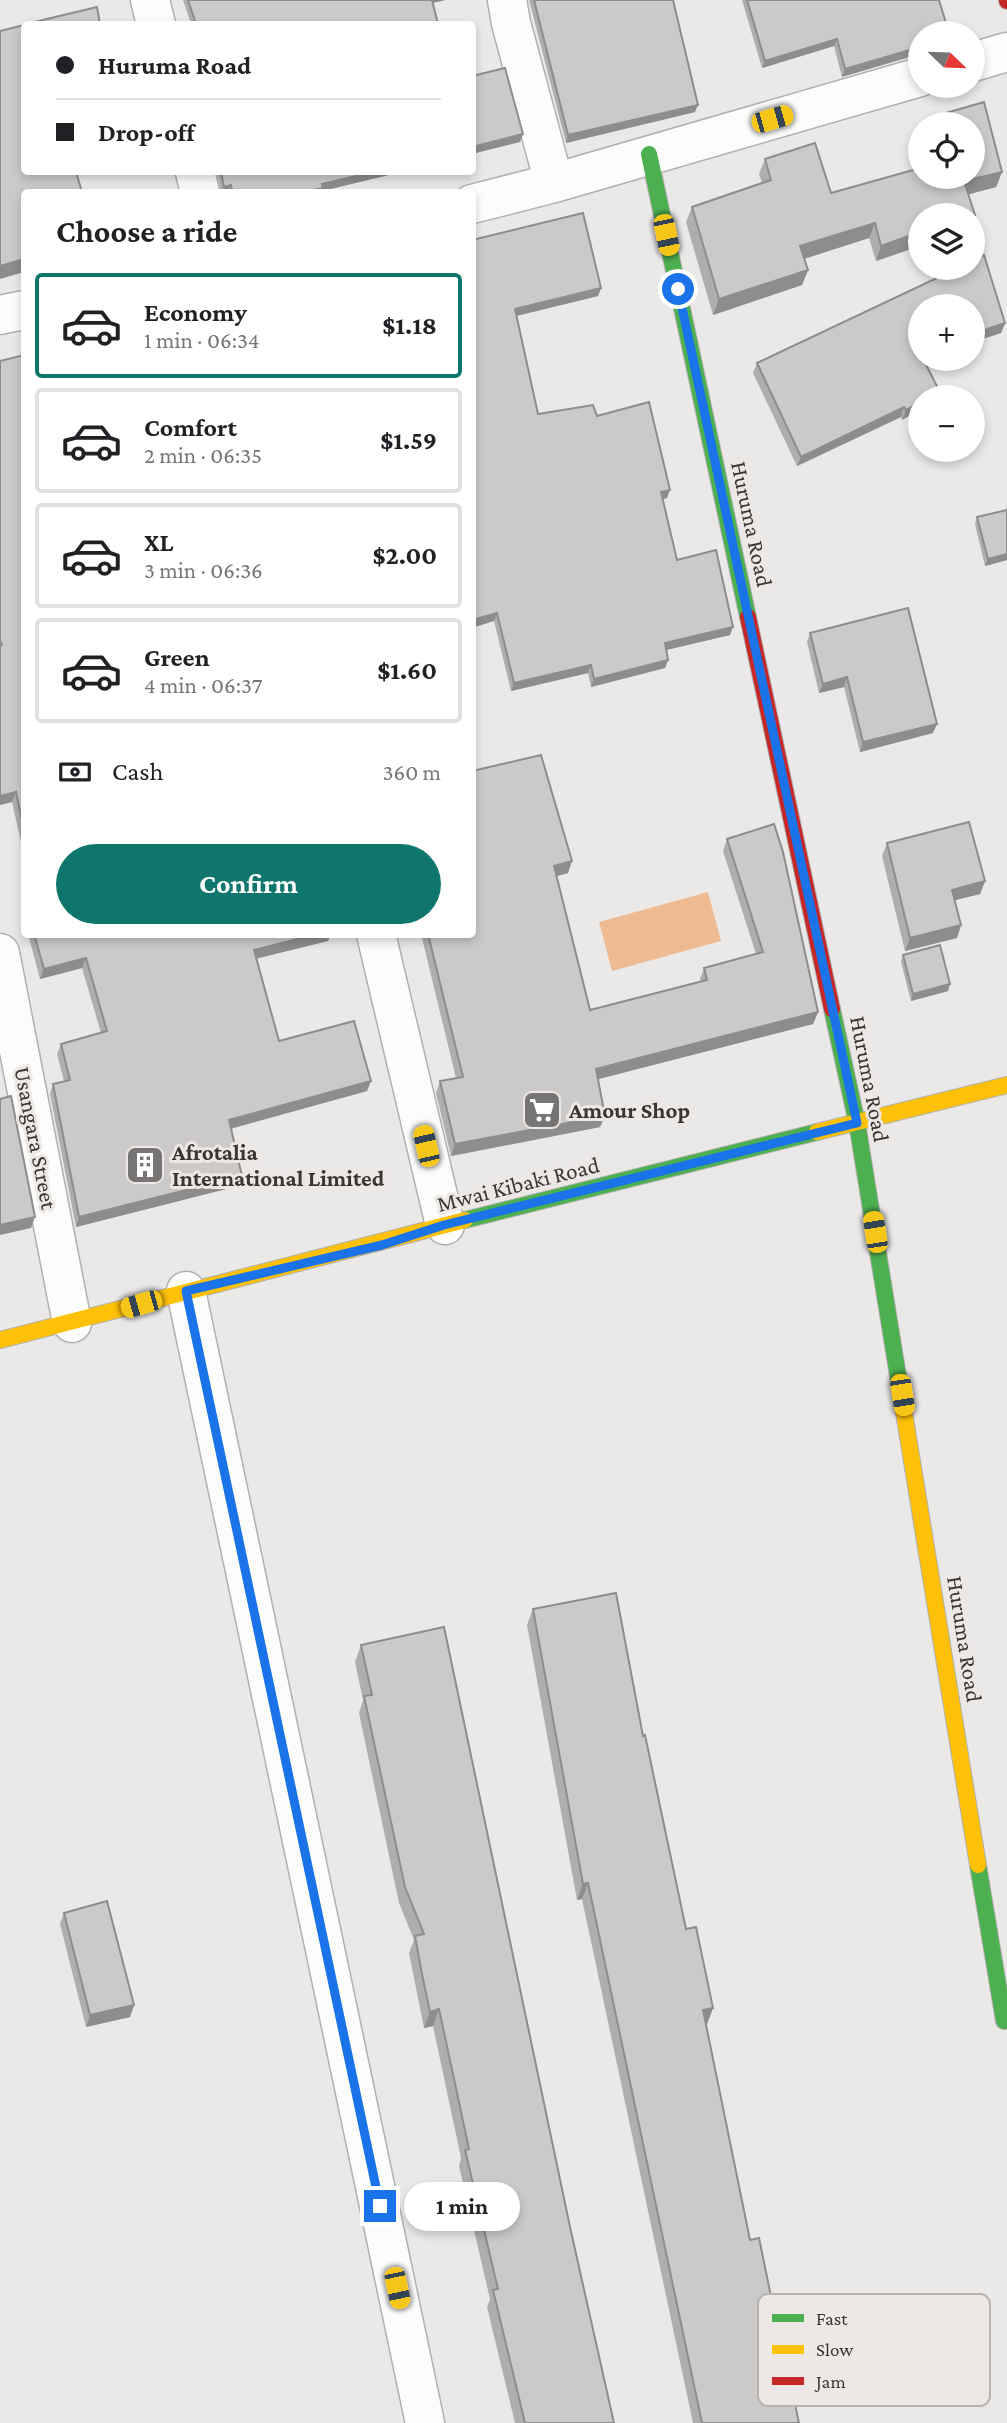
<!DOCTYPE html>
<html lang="en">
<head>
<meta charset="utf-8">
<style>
  :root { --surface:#fff; --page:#f2f2f2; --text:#202124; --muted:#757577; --line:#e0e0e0; --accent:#0f766e }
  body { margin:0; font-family:"Crimson Pro",serif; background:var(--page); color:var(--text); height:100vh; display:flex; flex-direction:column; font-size:26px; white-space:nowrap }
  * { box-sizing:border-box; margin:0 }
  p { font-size:23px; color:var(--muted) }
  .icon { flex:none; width:38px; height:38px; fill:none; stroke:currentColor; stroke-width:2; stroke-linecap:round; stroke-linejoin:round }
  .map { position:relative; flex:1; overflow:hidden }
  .sheet { position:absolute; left:21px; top:189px; width:455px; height:749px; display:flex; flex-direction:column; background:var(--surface); border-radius:7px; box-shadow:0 4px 10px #0003 }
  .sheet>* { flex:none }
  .banner { position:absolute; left:21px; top:21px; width:455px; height:154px; border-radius:7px; box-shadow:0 4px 10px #0003; display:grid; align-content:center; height:154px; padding:0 35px; background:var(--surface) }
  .needle { width:46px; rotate:113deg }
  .buttons { position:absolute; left:908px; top:21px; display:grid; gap:14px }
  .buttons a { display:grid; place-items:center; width:77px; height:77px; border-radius:50%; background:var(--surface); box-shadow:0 4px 10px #0003; font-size:35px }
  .end { position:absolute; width:32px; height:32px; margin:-16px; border:9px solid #1a73e8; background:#fff; box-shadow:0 0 0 4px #fff }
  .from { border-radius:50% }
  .bubble { position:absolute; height:49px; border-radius:24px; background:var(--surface); box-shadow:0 4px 10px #0003; font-size:23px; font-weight:700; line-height:49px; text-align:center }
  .car { position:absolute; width:21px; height:42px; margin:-21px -10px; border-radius:9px; box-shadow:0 0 5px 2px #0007; background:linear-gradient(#f5c518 24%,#345 0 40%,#f5c518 0 76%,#345 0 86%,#f5c518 0) }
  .banner b { display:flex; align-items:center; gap:24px; height:66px; font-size:26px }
  .banner b+b { border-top:2px solid var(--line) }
  .banner i { width:18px; height:18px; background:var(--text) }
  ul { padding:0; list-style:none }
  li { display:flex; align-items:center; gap:21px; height:105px; margin:0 14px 10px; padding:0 21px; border:4px solid var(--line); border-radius:7px }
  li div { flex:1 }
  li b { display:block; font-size:26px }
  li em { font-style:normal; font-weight:700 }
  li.active { border-color:var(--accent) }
  li>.icon { width:63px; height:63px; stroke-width:1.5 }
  h2 { padding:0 35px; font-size:32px; line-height:84px }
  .pay { display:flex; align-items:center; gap:18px; height:77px; padding:0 35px; font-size:26px }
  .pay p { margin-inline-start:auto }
  .cta { display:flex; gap:14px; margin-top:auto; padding:14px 35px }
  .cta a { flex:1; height:80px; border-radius:42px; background:var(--accent); color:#fff; font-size:28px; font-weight:700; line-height:80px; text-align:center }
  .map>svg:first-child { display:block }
  .water { fill:#eebb92 }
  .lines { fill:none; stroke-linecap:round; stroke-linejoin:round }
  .street-casing { stroke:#b1b0ae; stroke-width:41 }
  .fast-casing { stroke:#b1b0ae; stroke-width:18 }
  .slow-casing { stroke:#b1b0ae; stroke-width:18 }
  .jam-casing { stroke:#b1b0ae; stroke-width:18 }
  .street { stroke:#fcfcfb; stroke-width:38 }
  .fast { stroke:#4caf50; stroke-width:16 }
  .slow { stroke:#ffc107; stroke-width:16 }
  .jam { stroke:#c62828; stroke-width:16 }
  .wall { fill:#afaeac }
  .shaded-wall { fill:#8e8d8c }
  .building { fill:#cbcac8; stroke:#8e8d8c; stroke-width:2 }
  .route { stroke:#1a73e8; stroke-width:9 }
  .labels { text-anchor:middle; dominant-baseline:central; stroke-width:6; stroke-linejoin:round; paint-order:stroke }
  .street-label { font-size:23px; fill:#383635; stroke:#ede8e5 }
  .poi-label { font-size:23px; font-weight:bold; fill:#383635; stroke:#ede8e5; text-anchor:start }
  .key { fill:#ede8e5; stroke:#b7b3b0; stroke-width:2 }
  .key-label { font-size:19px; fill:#383635 }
</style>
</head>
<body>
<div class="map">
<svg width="1007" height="2423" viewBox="0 0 1007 2423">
  <rect width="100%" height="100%" fill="#ebe9e7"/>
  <polygon class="water" points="708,892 721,941 612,971 599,922"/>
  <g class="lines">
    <defs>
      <g id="street">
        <polyline points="150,0 156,24"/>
        <polyline points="507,0 511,23 554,183"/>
        <polyline points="973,62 1007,52"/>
        <polyline points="195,172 200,192"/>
        <polyline points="472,204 554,183 920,77"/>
        <polyline points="0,315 24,310"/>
        <polyline points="376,934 445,1225"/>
        <polyline points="0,953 72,1323"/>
        <polyline points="186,1291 425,2423"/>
      </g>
      <g id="fast">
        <polyline points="649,154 748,617"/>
        <polyline points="832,1009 857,1123 899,1382"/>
        <polyline points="465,1220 817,1132"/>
        <polyline points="978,1865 1004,2021"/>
      </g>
      <g id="slow">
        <polyline points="817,1132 1007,1085"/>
        <polyline points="0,1340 465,1220"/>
        <polyline points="899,1382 978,1865"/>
      </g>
      <g id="jam">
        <polyline points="1007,0 1007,1"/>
        <polyline points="748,617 832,1009"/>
      </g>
    </defs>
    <use href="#street" class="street-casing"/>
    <use href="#fast" class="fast-casing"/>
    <use href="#slow" class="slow-casing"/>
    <use href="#jam" class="jam-casing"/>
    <use href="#street" class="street"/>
    <use href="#fast" class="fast"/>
    <use href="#slow" class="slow"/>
    <use href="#jam" class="jam"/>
  </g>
  <g class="wall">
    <polygon points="183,0 445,0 433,3 438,24 191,24"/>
    <polygon points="529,0 673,0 695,112 566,143"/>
    <polygon points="742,0 939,0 842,77 834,46 762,68"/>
    <polygon points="984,102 1002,172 996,187 968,194 975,215 973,219 973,215 920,215 920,246 876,261 869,238 804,259 808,270 802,285 713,315 686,222 692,207 762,183 759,174 765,159 815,143 831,193 920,168 920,177 973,177 973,124 930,124 932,117"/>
    <polygon points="217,172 401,172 322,191 321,192 221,192"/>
    <polygon points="472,240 601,288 598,296 516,316 538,414 597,416 667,498 663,499 677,560 730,635 666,650 668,660 665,668 591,687 588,673 511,691 494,621"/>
    <polygon points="1005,323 1001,333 920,359 926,359 923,360 940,392 902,420 901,417 797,466 753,373 757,363"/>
    <polygon points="24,355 24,855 12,802 0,805 0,361"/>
    <polygon points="1007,506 1007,560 985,566 975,524 977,517 1006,510"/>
    <polygon points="810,633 933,733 860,752 844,687 819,693 807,642"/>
    <polygon points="472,771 568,873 556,876 590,1010 700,981 700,979 704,968 756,954 723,851 727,839 818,1012 813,1024 598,1079 600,1127 451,1156 436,1093 440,1081 456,1078 421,934 472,934"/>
    <polygon points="887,843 985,881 980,894 955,900 961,925 957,938 905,951 882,856"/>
    <polygon points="24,901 24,922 21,910"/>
    <polygon points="28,934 331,934 328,941 257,958 279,1041 367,1091 231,1129 238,1186 76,1227 50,1094 53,1084 64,1081 57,1054 61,1044 101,1033 82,968 40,979"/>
    <polygon points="903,955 948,991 911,1001 901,962"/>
    <polygon points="533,1609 643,1736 686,1929 713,2008 707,2024 706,2025 750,2240 771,2320 784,2382 799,2423 693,2423 582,1899 577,1900 527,1625"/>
    <polygon points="361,1645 570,2227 614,2423 515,2423 487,2307 490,2299 459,2166 461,2158 433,2026 424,2028 409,1953 414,1940 399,1903 359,1713 363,1700 355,1662"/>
    <polygon points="64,1913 134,2005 130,2017 86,2027 60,1924"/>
  </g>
  <g class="shaded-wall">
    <polygon points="430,0 445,0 428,4"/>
    <polygon points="837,39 834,46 762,68 765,61"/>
    <polygon points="920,47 920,54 842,77 845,69"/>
    <polygon points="698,105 695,112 566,143 568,135"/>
    <polygon points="523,134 520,142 472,154 472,147"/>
    <polygon points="373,172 401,172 322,191 321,192 303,192 322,184"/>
    <polygon points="1002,172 996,187 959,197 964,181"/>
    <polygon points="231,185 228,192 222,192 224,187"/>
    <polygon points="875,223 869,238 794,262 800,246"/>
    <polygon points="920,232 920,246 876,261 881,246"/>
    <polygon points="24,259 24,272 0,279 0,266"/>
    <polygon points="808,270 802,285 713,315 719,299"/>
    <polygon points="601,288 598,296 512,317 515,309"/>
    <polygon points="1005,323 1001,333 973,342 973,334"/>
    <polygon points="920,402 920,410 902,420 906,410"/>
    <polygon points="904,407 901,417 797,466 801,457"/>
    <polygon points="670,490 667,498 658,500 661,492"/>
    <polygon points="1007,554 1007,560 985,566 988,559"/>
    <polygon points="497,613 494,621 472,628 472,620"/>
    <polygon points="733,627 730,635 662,651 665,643"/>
    <polygon points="668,660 665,668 591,687 594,679"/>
    <polygon points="591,665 588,673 511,691 514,683"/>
    <polygon points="847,677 844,687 819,693 823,684"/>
    <polygon points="937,724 933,733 860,752 863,742"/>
    <polygon points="16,792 12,802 0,805 0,796"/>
    <polygon points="572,861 568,873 550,878 554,866"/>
    <polygon points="985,881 980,894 948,902 952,890"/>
    <polygon points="961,925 957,938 905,951 910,938"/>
    <polygon points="317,934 331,934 328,941 251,960 254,950"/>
    <polygon points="86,958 82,968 40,979 44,969"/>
    <polygon points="950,984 948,991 911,1001 913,994"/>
    <polygon points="818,1012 813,1024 591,1081 596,1069"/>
    <polygon points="371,1081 367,1091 225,1130 229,1120"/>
    <polygon points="605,1116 600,1127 451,1156 455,1144"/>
    <polygon points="242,1176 238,1186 76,1227 79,1217"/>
    <polygon points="35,1217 31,1228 0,1235 0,1225"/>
    <polygon points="588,1883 582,1899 577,1900 583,1884"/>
    <polygon points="134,2005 130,2017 86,2027 90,2015"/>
    <polygon points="713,2008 707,2024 697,2027 703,2010"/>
    <polygon points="439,2009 433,2026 424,2028 430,2012"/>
  </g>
  <g class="building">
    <polygon points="188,0 432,0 438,24 196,24"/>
    <polygon points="534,0 673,0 698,105 568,135"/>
    <polygon points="747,0 939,0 949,33 920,33 920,47 845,69 837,39 765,61"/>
    <polygon points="97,7 100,24 26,24"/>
    <polygon points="24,25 24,172 76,172 82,192 24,192 24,259 0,266 0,31"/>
    <polygon points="505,68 523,134 472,147 472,76"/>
    <polygon points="984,102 1002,172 964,181 975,215 920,215 920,232 881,246 875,223 800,246 808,270 719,299 692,207 771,180 765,159 815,143 831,193 920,168 920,177 973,177 973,124 935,124 932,117"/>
    <polygon points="221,172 373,172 322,184 323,188 304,192 232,192 231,185 224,187"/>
    <polygon points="583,213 601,288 515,309 538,414 593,405 597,416 649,402 670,490 661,492 677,560 716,550 733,627 665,643 668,660 594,679 591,665 514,683 497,613 472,620 472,240"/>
    <polygon points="984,255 1005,323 973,334 973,306 920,306 920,352 919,353 920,359 923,359 940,392 930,397 920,397 920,402 906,410 904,407 801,457 757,363 958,268 973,268 973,261"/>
    <polygon points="24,355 24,830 16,792 0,796 0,646 2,645 0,640 0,361"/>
    <polygon points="1007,510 1007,554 988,559 977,517"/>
    <polygon points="908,608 937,724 863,742 847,677 823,684 810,633"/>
    <polygon points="541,755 572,861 554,866 590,1010 707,980 704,968 763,952 727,839 774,824 783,852 818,1012 596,1069 605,1116 455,1144 440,1081 463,1077 428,934 472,934 472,771"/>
    <polygon points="969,822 985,881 952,890 961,925 910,938 887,843"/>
    <polygon points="34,934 317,934 254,950 279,1041 354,1021 371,1081 229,1120 242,1176 79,1217 53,1084 70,1080 61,1044 107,1031 86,958 44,969"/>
    <polygon points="940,945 950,984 913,994 903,955"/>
    <polygon points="11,1096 35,1217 0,1225 0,1099"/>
    <polygon points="616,1593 643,1736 645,1735 686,1929 696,1927 713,2008 703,2010 750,2240 759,2238 774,2311 770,2312 784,2382 790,2380 799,2423 702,2423 588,1883 583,1884 533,1609"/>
    <polygon points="444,1627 570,2227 614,2423 525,2423 493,2290 498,2289 465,2150 469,2149 439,2009 430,2012 422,1974 415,1936 424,1934 405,1887 364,1696 372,1695 361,1645"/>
    <polygon points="107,1901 134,2005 90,2015 64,1913"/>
  </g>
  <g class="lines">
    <polyline class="route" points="380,2206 186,1291 382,1245 444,1225 857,1123 678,289"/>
  </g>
  <defs>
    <symbol id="supermarket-square" viewBox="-11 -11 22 22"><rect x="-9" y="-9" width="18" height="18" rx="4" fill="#777573" stroke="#ede8e5"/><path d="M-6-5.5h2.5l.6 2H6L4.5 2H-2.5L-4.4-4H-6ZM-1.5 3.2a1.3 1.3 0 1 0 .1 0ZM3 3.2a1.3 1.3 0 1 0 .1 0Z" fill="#fff"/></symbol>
    <symbol id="building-square" viewBox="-11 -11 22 22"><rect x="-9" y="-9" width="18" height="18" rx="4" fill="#777573" stroke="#ede8e5"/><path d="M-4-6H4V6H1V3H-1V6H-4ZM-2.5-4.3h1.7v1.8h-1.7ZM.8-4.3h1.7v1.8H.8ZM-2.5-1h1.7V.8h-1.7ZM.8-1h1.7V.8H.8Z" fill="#fff"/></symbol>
  </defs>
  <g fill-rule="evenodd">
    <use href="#supermarket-square" x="520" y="1088" width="44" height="44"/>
    <use href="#building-square" x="123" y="1143" width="44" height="44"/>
  </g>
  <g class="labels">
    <g class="street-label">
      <text transform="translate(752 524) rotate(78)">Huruma Road</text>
      <text transform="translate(870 1079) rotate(79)">Huruma Road</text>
      <text transform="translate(36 1138) rotate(79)">Usangara Street</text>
      <text transform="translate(518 1184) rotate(-14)">Mwai Kibaki Road</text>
      <text transform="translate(965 1639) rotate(81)">Huruma Road</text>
    </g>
    <g class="poi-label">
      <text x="569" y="1110">Amour Shop</text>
      <text x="172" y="1152">Afrotalia<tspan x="172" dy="26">International Limited</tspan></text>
    </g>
  </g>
  <rect x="758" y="2294" width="232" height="112" rx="10" class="key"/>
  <rect x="772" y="2314" width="32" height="8" fill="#4caf50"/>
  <rect x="772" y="2345" width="32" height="9" fill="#ffc107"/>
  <rect x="772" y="2377" width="32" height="8" fill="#c62828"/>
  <g class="key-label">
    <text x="816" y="2325">Fast</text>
    <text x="816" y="2356">Slow</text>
    <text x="816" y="2388">Jam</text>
  </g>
</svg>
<div class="buttons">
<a><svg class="needle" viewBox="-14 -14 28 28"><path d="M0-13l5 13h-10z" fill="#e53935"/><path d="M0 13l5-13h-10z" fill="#757577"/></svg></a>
<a><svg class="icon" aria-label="locate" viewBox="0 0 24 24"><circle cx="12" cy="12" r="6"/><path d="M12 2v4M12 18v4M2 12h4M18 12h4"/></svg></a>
<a><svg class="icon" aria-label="layers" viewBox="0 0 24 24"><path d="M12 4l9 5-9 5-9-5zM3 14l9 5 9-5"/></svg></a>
<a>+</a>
<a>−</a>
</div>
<i class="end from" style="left:678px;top:289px"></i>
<i class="end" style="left:380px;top:2206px"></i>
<div class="bubble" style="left:404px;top:2182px;width:116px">1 min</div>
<i class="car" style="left:772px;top:119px;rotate:74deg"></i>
<i class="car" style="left:666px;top:235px;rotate:168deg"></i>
<i class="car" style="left:426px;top:1146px;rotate:347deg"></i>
<i class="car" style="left:875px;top:1232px;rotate:351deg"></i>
<i class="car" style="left:141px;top:1304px;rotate:254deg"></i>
<i class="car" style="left:902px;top:1395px;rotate:171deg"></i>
<i class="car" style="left:397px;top:2288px;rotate:168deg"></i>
<div class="banner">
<b><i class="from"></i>Huruma Road</b>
<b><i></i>Drop-off</b>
</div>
<section class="sheet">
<h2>Choose a ride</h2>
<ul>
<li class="active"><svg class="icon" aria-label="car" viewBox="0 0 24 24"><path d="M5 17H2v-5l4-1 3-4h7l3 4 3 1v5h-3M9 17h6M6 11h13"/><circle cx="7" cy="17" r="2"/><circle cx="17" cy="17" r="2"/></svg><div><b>Economy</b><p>1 min · 06:34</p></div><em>$1.18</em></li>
<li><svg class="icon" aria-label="car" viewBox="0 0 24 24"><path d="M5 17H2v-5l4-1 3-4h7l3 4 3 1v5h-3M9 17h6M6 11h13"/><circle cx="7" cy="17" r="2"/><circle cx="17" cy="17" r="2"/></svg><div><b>Comfort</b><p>2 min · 06:35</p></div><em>$1.59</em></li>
<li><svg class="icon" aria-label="car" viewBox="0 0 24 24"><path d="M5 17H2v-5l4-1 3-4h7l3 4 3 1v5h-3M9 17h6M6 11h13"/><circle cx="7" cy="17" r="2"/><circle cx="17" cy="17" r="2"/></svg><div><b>XL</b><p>3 min · 06:36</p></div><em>$2.00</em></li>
<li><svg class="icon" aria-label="car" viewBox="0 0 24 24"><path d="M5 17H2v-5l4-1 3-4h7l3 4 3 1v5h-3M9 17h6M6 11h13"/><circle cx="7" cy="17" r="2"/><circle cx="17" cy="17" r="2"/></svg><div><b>Green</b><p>4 min · 06:37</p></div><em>$1.60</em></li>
</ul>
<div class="pay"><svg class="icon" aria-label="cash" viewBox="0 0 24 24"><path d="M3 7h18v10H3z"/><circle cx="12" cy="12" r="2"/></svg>Cash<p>360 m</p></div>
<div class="cta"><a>Confirm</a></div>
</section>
</div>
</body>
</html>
